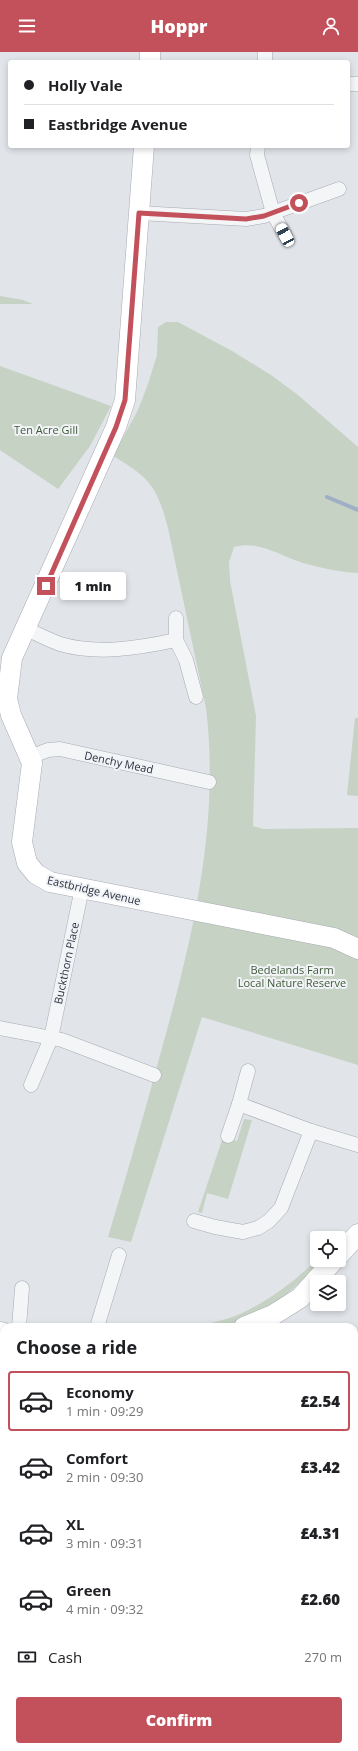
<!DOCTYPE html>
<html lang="en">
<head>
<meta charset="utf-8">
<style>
  :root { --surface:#fff; --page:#f2f2f2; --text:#202124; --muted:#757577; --line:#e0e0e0; --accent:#c3515c }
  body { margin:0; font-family:"Open Sans",sans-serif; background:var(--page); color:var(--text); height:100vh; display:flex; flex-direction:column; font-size:15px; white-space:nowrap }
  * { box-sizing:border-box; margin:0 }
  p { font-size:13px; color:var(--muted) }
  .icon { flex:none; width:22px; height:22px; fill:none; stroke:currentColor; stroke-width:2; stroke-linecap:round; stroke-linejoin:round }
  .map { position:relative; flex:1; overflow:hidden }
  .sheet { position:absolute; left:0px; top:1271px; width:358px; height:428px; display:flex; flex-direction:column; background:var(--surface); border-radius:12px 12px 0 0; box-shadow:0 2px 6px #0003 }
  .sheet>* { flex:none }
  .hud { position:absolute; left:8px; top:8px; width:342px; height:88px; border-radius:4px; box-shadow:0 2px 6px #0003; display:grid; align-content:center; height:88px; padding:0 16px; background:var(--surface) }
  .controls { position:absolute; left:310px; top:1179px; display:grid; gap:8px }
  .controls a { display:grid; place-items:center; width:36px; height:36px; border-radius:4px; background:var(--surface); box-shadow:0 2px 6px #0003; font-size:20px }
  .end { position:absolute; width:18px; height:18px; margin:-9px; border:5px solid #c3515c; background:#fff; box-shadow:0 0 0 2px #fff }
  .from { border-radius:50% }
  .bubble { position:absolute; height:28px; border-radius:4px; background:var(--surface); box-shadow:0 2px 6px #0003; font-size:13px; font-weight:800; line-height:28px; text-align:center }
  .car { position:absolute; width:12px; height:24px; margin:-12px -6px; border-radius:5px; box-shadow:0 0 3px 1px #0007; background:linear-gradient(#fff 24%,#345 0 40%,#fff 0 76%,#345 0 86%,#fff 0) }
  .hud b { display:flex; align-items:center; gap:14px; height:38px; font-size:15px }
  .hud b+b { border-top:1px solid var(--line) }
  .hud i { width:10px; height:10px; background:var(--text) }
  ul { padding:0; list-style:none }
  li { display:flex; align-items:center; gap:12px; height:60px; margin:0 8px 6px; padding:0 8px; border:2px solid transparent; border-radius:4px }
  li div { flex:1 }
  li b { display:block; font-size:15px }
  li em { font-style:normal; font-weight:800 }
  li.current { border-color:var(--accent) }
  li>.icon { width:36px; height:36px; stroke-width:1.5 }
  h2 { padding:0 16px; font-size:18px; line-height:48px }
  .pay { display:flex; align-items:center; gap:10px; height:44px; padding:0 16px; font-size:15px }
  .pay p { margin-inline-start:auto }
  .button { display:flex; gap:8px; margin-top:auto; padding:8px 16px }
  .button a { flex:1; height:46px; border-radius:4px; background:var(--accent); color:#fff; font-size:16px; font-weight:800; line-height:46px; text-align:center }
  header { display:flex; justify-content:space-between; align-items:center; height:52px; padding:0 16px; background:var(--accent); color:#fff; font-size:18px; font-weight:800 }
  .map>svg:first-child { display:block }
  .built { fill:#d0d3da }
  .green { fill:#c6d2c3 }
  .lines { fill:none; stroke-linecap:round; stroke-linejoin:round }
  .stream { stroke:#9fb0c6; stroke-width:4 }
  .street-casing { stroke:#a7abb3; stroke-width:15 }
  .secondary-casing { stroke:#a7abb3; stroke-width:21 }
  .street { stroke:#f4f5f7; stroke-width:14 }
  .secondary { stroke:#fff; stroke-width:20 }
  .route { stroke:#c3515c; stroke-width:5 }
  .labels { text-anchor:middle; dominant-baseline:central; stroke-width:4; stroke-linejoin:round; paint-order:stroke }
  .park-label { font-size:11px; fill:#3e5a39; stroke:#f1f3f6 }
  .street-label { font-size:11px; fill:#2b313f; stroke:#f1f3f6 }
</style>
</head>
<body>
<header><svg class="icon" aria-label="menu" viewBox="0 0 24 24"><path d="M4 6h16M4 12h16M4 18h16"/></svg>Hoppr<svg class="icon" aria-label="person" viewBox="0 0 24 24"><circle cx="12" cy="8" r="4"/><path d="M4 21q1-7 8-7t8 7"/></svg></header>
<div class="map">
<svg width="358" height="1699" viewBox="0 0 358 1699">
  <rect width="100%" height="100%" fill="#e1e4e9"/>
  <polygon class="built" points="358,1482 358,1698 319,1699 317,1695 354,1695 354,1484"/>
  <g class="green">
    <polygon points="0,244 23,248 33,252 0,252"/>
    <path d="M166,270H178L232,299L271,323L298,343L358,395V521C339,520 321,516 303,511C280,504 259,488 234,495L229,510L230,529L256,664L253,774L263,777L358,776V1013L202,965L131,1190L108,1185C127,1122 145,1059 162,996C193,885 220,771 206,656L168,476C157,434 150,426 113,404L138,358L148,332L157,303L158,275Z"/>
    <polygon points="0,314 111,354 90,394 58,437 0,398"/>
    <polygon points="355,666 358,666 358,744 347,743"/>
    <polygon points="244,1067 252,1068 228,1147 207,1141 202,1161 198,1160 223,1085 237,1089"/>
    <path d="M317,1207V1208H324C296,1235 265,1265 227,1274C218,1277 206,1275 196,1275C210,1271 226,1268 240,1262C270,1248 294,1230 317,1207Z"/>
  </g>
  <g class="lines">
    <polyline class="stream" points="327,445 358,458"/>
    <defs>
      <g id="street">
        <polyline points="265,10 265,0"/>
        <polyline points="348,32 358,32"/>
        <polyline points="258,94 257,103 273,161 285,183"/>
        <polyline points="139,161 246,167 264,164 339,137"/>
        <polyline points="176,566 176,588 186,608 196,645"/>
        <path d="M27,577C37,582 49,588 60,592C97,603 139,596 176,588"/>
        <polyline points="30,705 48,698 60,697 209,730"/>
        <polyline points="0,976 62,988 154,1023"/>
        <polyline points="31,1033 51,986 82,836"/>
        <polyline points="239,1052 248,1019"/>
        <polyline points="228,1084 239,1052 311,1079 358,1093"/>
        <polyline points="194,1169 215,1175 243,1180 258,1176 269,1169 281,1156 311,1079"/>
        <polyline points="19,1275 22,1236"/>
        <polyline points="97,1275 119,1203"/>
        <polyline points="0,1357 4,1357"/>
        <polyline points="354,1398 356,1402"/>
        <polyline points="0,1516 4,1515"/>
        <polyline points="0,1656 4,1665"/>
        <polyline points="249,1695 251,1699"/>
        <polyline points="2,1699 12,1695"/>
      </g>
      <g id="secondary">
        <polyline points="150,10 150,0"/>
        <polyline points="144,94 125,348 116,375 12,606 7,647 11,663 32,711 22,790 27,811 36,822 50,830 334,886 358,897"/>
        <polyline points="339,1203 358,1182"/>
        <polyline points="244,1275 273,1263 300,1246 334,1208"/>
        <polyline points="0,1280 4,1281"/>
      </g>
    </defs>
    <use href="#street" class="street-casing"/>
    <use href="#secondary" class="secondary-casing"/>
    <use href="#street" class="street"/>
    <use href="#secondary" class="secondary"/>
  </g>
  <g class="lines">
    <polyline class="route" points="46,534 116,375 125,348 139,161 246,167 264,164 299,151"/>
  </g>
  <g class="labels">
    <g class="park-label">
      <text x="46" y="377">Ten Acre Gill</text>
      <text x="292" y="917">Bedelands Farm<tspan x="292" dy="13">Local Nature Reserve</tspan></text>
    </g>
    <g class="street-label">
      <text transform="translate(119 710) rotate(12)">Denchy Mead</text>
      <text transform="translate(94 838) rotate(13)">Eastbridge Avenue</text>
      <text transform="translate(66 911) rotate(-78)">Buckthorn Place</text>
    </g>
  </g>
</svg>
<div class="controls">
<a><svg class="icon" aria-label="locate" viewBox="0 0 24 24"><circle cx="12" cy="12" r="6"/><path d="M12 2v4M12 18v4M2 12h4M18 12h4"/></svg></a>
<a><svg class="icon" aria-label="layers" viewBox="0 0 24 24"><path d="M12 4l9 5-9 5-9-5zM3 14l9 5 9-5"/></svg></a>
</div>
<i class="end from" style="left:299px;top:151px"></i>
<i class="end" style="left:46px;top:534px"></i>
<div class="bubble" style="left:60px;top:520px;width:66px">1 min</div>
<i class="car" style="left:285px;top:183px;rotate:332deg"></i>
<div class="hud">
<b><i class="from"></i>Holly Vale</b>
<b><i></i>Eastbridge Avenue</b>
</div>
<section class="sheet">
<h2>Choose a ride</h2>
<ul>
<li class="current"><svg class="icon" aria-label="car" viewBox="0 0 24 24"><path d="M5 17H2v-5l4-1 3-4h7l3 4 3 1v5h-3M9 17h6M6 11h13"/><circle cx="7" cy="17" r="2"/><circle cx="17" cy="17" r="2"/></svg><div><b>Economy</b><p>1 min · 09:29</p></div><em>£2.54</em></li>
<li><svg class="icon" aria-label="car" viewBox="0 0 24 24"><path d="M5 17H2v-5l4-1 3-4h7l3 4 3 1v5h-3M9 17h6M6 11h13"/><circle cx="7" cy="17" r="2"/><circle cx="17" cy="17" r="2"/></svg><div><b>Comfort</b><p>2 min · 09:30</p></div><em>£3.42</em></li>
<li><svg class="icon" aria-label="car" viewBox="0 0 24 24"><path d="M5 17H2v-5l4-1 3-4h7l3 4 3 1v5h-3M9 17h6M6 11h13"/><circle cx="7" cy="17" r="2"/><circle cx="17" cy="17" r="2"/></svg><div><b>XL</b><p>3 min · 09:31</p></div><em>£4.31</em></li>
<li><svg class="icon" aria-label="car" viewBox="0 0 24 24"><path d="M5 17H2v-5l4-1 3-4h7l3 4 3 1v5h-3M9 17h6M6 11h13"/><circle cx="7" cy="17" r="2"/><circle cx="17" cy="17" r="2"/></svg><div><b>Green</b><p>4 min · 09:32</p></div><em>£2.60</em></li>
</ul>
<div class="pay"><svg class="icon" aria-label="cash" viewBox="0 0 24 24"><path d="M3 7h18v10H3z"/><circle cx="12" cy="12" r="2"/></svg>Cash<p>270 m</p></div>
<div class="button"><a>Confirm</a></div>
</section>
</div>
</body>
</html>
